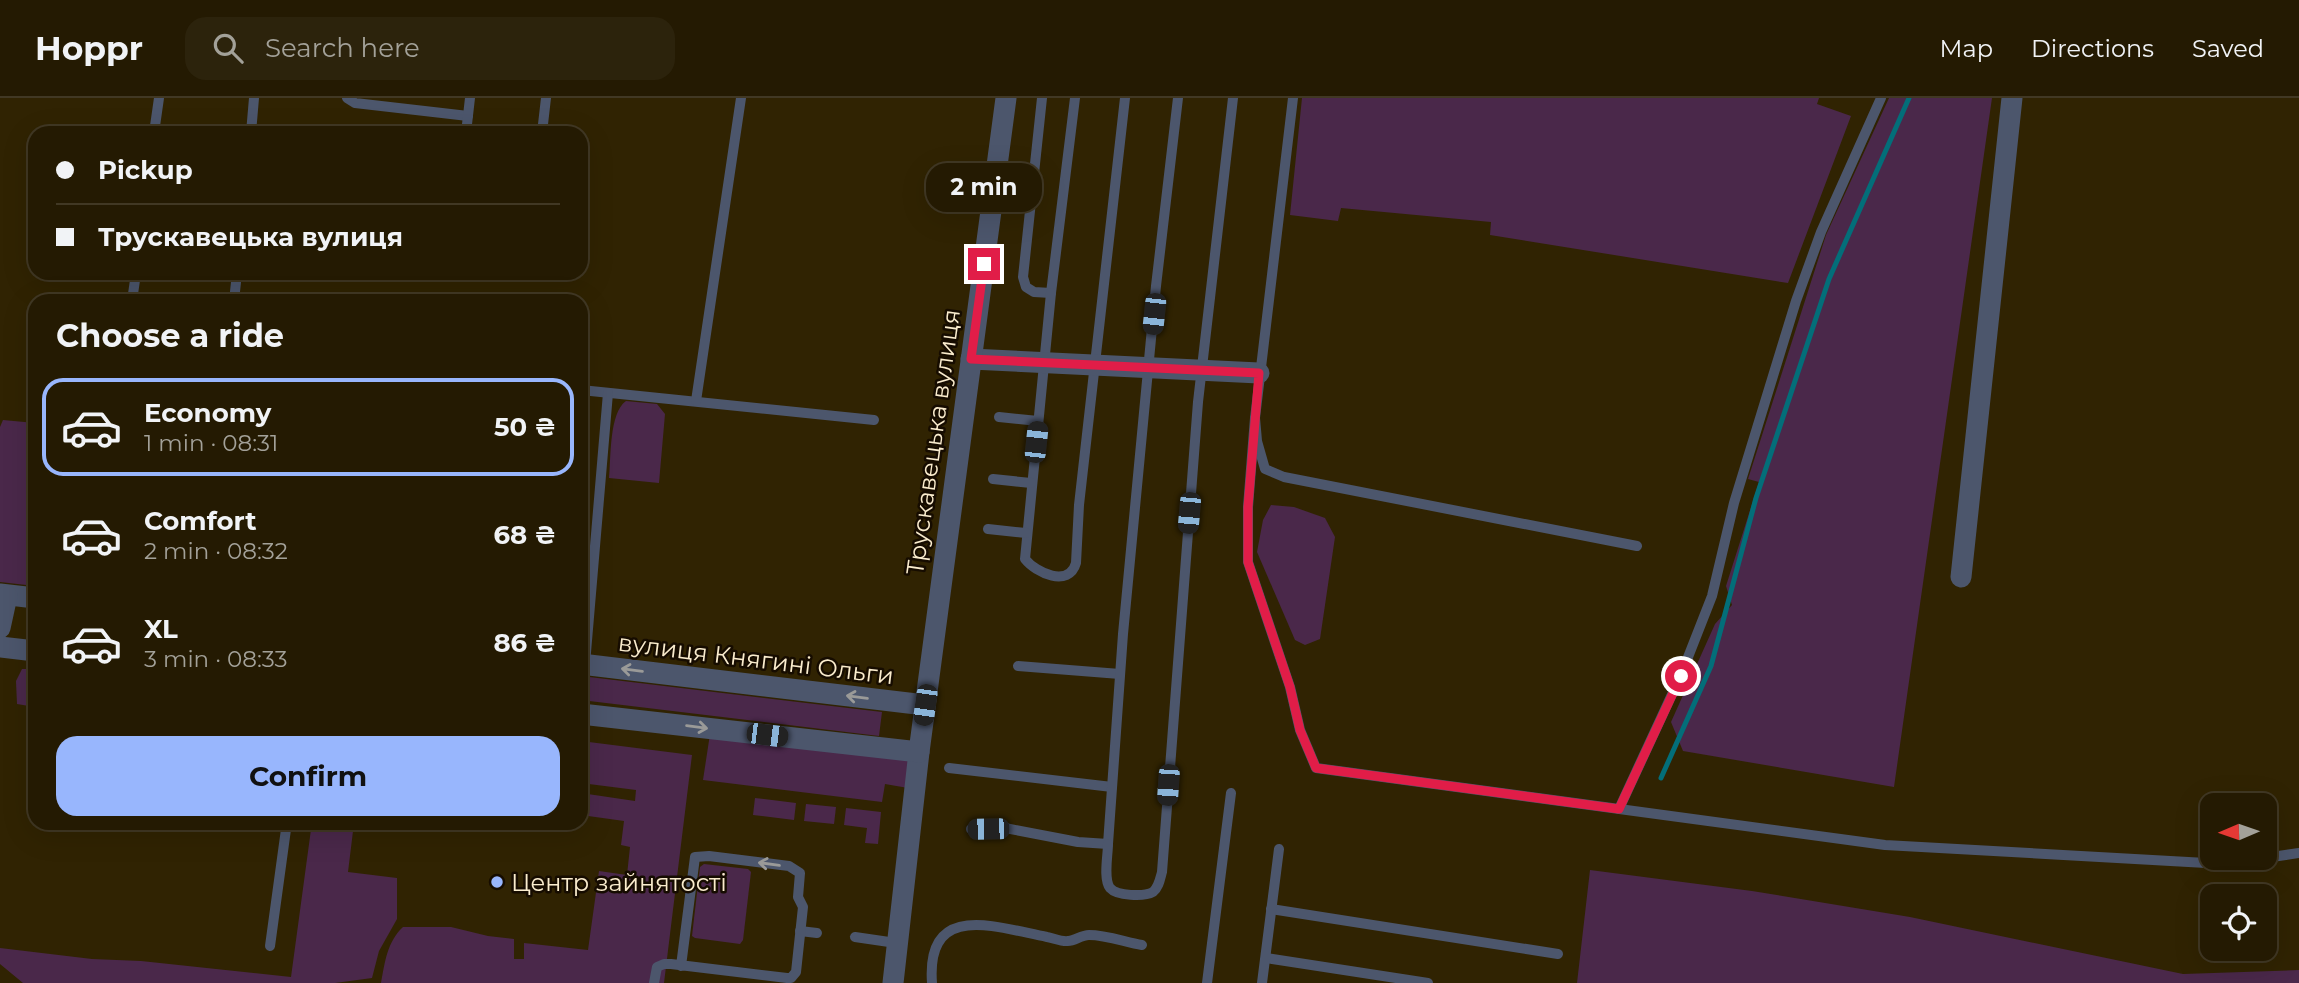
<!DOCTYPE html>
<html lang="en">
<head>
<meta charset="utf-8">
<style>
  :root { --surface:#241a02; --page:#2c230c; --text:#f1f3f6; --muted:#a3a199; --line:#413824; --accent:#98b6fd }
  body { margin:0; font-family:Montserrat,sans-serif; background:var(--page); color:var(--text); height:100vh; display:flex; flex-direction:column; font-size:26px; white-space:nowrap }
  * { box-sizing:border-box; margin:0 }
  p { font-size:23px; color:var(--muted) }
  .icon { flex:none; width:38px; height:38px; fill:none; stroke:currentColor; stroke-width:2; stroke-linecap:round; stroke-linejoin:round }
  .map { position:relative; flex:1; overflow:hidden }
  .drawer { position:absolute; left:28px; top:196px; width:560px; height:536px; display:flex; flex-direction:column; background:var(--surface); border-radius:21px; box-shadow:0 7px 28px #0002,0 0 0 2px var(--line) }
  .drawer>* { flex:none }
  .top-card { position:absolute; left:28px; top:28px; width:560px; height:154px; border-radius:21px; box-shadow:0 7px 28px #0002,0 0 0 2px var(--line); display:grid; align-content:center; height:154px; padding:0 28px; background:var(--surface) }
  .needle { width:46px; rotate:268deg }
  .buttons { position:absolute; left:2200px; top:695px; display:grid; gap:14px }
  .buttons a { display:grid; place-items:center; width:77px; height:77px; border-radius:14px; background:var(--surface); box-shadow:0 7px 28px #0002,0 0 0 2px var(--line); font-size:35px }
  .end { position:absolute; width:32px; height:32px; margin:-16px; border:9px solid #e11d48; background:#fff; box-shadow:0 0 0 4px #fff }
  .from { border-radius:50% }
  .bubble { position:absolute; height:49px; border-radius:21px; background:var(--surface); box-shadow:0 7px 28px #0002,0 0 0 2px var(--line); font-size:23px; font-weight:700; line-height:49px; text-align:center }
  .car { position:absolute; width:21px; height:42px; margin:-21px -10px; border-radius:9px; box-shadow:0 0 5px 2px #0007; background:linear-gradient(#222 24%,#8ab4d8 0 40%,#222 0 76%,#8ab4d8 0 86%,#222 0) }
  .top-card b { display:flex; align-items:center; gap:24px; height:66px; font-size:26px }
  .top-card b+b { border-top:2px solid var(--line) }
  .top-card i { width:18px; height:18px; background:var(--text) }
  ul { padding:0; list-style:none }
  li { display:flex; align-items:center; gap:21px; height:98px; margin:0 14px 10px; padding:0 14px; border:4px solid transparent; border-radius:21px }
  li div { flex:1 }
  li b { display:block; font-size:26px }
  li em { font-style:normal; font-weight:700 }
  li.on { border-color:var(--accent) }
  li>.icon { width:63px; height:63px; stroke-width:1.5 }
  h2 { padding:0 28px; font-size:32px; line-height:84px }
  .button { display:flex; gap:14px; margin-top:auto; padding:14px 28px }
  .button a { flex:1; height:80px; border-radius:21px; background:var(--accent); color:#111; font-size:28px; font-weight:700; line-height:80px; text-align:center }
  header { display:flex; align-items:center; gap:42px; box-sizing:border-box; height:98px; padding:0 35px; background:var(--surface); border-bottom:2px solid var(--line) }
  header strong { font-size:33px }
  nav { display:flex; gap:38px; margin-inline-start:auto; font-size:24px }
  .search { width:490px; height:63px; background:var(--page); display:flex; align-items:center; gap:18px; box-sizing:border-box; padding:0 24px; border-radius:21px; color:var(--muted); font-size:26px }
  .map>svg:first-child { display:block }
  .green { fill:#4a284a }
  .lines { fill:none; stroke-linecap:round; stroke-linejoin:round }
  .stream { stroke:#036e79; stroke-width:5 }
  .service { stroke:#4c566c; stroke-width:10 }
  .minor { stroke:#4c566c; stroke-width:21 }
  .tertiary { stroke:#4c566c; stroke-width:21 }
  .oneway { stroke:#9a9a98 }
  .route { stroke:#e11d48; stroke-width:9 }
  .poi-dot { fill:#98b6fd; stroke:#160c00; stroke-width:2.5 }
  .labels { text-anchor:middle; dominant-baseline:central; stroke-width:5; stroke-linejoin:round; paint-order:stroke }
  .street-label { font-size:24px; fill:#faeccd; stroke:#160c00 }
  .poi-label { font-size:24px; fill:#faeccd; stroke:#160c00; text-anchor:start }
</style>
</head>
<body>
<header>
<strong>Hoppr</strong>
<div class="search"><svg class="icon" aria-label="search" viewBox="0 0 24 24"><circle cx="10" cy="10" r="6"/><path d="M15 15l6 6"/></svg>Search here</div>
<nav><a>Map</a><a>Directions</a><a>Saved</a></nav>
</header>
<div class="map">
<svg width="2299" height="885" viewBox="0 0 2299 885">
  <rect width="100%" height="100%" fill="#302302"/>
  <g class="green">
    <polygon points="1302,0 1819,0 1817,6 1851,18 1788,185 1490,137 1491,124 1341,110 1338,123 1290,117"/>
    <polygon points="1889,0 1992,0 1894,689 1683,653 1671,624 1715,526 1732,507 1726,488 1759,384 1748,381 1826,137"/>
    <path d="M626,303L657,306L665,316L659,385L609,380C611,360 609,315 626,303Z"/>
    <polygon points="3,322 35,325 35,488 0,484 0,329"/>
    <polygon points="1271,407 1294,409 1325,420 1335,439 1320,541 1305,547 1295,542 1257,454 1263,422"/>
    <polygon points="22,571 35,571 35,609 17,606 16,583"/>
    <polygon points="581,578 882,614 879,638 581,602"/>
    <polygon points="710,636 902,656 912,665 908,690 885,686 882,704 703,682"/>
    <path d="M581,643L692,657L664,885H381C385,864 387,844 403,829H451L488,838L514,841V861H524V845L588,852L599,773L627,777L630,749L621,747L624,723L581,717V695L635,703L636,692L581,685Z"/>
    <polygon points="755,700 796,705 794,722 753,717"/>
    <polygon points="806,706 836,709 834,726 804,723"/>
    <polygon points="846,710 881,714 878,746 865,745 867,730 844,727"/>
    <polygon points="312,724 354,725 348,774 397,780 397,821 379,853 372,880 335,885 23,885 0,866 0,850 92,861 141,863 291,879"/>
    <polygon points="704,766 748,771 751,774 743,842 740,846 695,840 692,838 700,769"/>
    <polygon points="1590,772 1752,793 1910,819 2183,876 2299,872 2299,885 1577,885"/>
  </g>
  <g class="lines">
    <polyline class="stream" points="1661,680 1711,568 1756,400 1829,181 1909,0"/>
    <g class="service">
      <polyline points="347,0 355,5 468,18"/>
      <polyline points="1042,0 1023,179 1026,189 1034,194 1051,195 1075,0"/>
      <polyline points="1293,0 1255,320 1257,343 1265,371 1284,379 1637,448"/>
      <polyline points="154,35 159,0"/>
      <polyline points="251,35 254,0"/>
      <polyline points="466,35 470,0"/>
      <polyline points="542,35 546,0"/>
      <path d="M1051,195L1025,461C1036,475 1069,490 1076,465L1079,407L1125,0"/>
      <polyline points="132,203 136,175"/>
      <polyline points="234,203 237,175"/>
      <polyline points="581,292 874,322"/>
      <polyline points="696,303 741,0"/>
      <polyline points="999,319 1038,323"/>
      <polyline points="1255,320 1248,409 1248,464 1290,589 1300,632 1316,670 1885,747 2224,766 2299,755"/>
      <polyline points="993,381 1031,385"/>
      <polyline points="988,431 1026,435"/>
      <polyline points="585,566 608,295"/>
      <polyline points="1018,568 1120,576"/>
      <polyline points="949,670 1112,689"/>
      <polyline points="1619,711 1681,577 1712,498 1734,405 1796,203 1821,134 1881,0"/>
      <polyline points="971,731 1005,730 1078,744 1108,746 1123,536 1156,188 1178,0"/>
      <path d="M1108,746C1108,757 1103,781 1110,790C1117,798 1144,799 1153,794C1159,789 1160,781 1162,774L1198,304L1233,0"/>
      <polyline points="1271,811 1558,856"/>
      <polyline points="800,833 817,835"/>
      <polyline points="855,839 896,845"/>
      <polyline points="270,848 287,724"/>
      <polyline points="1266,860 1428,885"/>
      <polyline points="654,885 657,869 664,866 671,866 787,880 791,880 796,874 803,809 798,799 800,775 789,768 709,758 695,759 681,868"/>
      <path d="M932,885C926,803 995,829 1047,839C1053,840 1062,844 1068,843C1075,843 1081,837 1089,837C1106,837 1125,844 1142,847"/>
      <polyline points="1207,885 1231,695"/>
      <polyline points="1262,885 1279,751"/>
    </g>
    <g class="minor">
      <polyline points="971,261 1259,275"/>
      <polyline points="1961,479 2012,0"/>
      <polyline points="893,885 919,654"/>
    </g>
    <g class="tertiary">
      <polyline points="0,496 35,500"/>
      <polyline points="0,530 7,498"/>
      <polyline points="0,549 35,553"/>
      <polyline points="581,566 925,607"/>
      <polyline points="581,616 919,654 1006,0"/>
    </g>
  </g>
  <defs><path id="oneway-shaft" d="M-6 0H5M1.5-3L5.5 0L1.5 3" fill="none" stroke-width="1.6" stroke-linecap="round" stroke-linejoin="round" transform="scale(1.75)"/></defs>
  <g class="oneway">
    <use href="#oneway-shaft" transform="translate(632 572) rotate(-173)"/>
    <use href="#oneway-shaft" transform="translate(857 599) rotate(-173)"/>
    <use href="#oneway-shaft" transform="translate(697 629) rotate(7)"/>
    <use href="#oneway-shaft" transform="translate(769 766) rotate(-172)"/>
  </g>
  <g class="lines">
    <polyline class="route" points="984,166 971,261 1259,275 1248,409 1248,464 1290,589 1300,632 1316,670 1619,711 1681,578"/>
  </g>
  <circle class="poi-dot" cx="497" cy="784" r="7"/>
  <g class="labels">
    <g class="street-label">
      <text transform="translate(933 344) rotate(-82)">Трускавецька вулиця</text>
      <text transform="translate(756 561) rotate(7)">вулиця Княгині Ольги</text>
    </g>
    <g class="poi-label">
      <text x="511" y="784">Центр зайнятості</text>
    </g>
  </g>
</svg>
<div class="buttons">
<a><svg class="needle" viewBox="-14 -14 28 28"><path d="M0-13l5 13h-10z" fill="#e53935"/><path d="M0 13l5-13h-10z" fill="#a3a199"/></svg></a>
<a><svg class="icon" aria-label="locate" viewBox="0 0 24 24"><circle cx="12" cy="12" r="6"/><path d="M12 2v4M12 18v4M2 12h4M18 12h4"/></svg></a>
</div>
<i class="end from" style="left:1681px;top:578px"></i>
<i class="end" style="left:984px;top:166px"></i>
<div class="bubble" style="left:926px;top:65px;width:116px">2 min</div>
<i class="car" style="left:1154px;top:216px;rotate:186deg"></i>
<i class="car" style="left:1036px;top:344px;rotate:6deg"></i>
<i class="car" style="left:1189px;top:415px;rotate:185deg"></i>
<i class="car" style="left:925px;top:607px;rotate:188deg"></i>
<i class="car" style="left:767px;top:637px;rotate:97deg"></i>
<i class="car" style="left:1168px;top:687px;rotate:184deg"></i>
<i class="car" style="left:988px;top:731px;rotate:269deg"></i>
<div class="top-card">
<b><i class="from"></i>Pickup</b>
<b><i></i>Трускавецька вулиця</b>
</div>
<section class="drawer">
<h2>Choose a ride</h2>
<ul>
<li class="on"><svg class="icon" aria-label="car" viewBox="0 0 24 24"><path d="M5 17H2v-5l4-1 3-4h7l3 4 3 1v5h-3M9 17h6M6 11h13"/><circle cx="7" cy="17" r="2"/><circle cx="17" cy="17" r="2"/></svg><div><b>Economy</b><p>1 min · 08:31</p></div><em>50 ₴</em></li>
<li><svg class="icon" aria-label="car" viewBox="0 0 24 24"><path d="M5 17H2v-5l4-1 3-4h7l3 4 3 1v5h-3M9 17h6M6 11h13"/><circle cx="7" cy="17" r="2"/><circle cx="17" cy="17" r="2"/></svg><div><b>Comfort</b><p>2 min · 08:32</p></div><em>68 ₴</em></li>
<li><svg class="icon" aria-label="car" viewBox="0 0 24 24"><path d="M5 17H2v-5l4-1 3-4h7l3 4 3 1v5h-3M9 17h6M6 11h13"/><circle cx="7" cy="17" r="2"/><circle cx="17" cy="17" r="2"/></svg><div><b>XL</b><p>3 min · 08:33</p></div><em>86 ₴</em></li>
</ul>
<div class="button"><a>Confirm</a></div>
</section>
</div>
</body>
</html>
